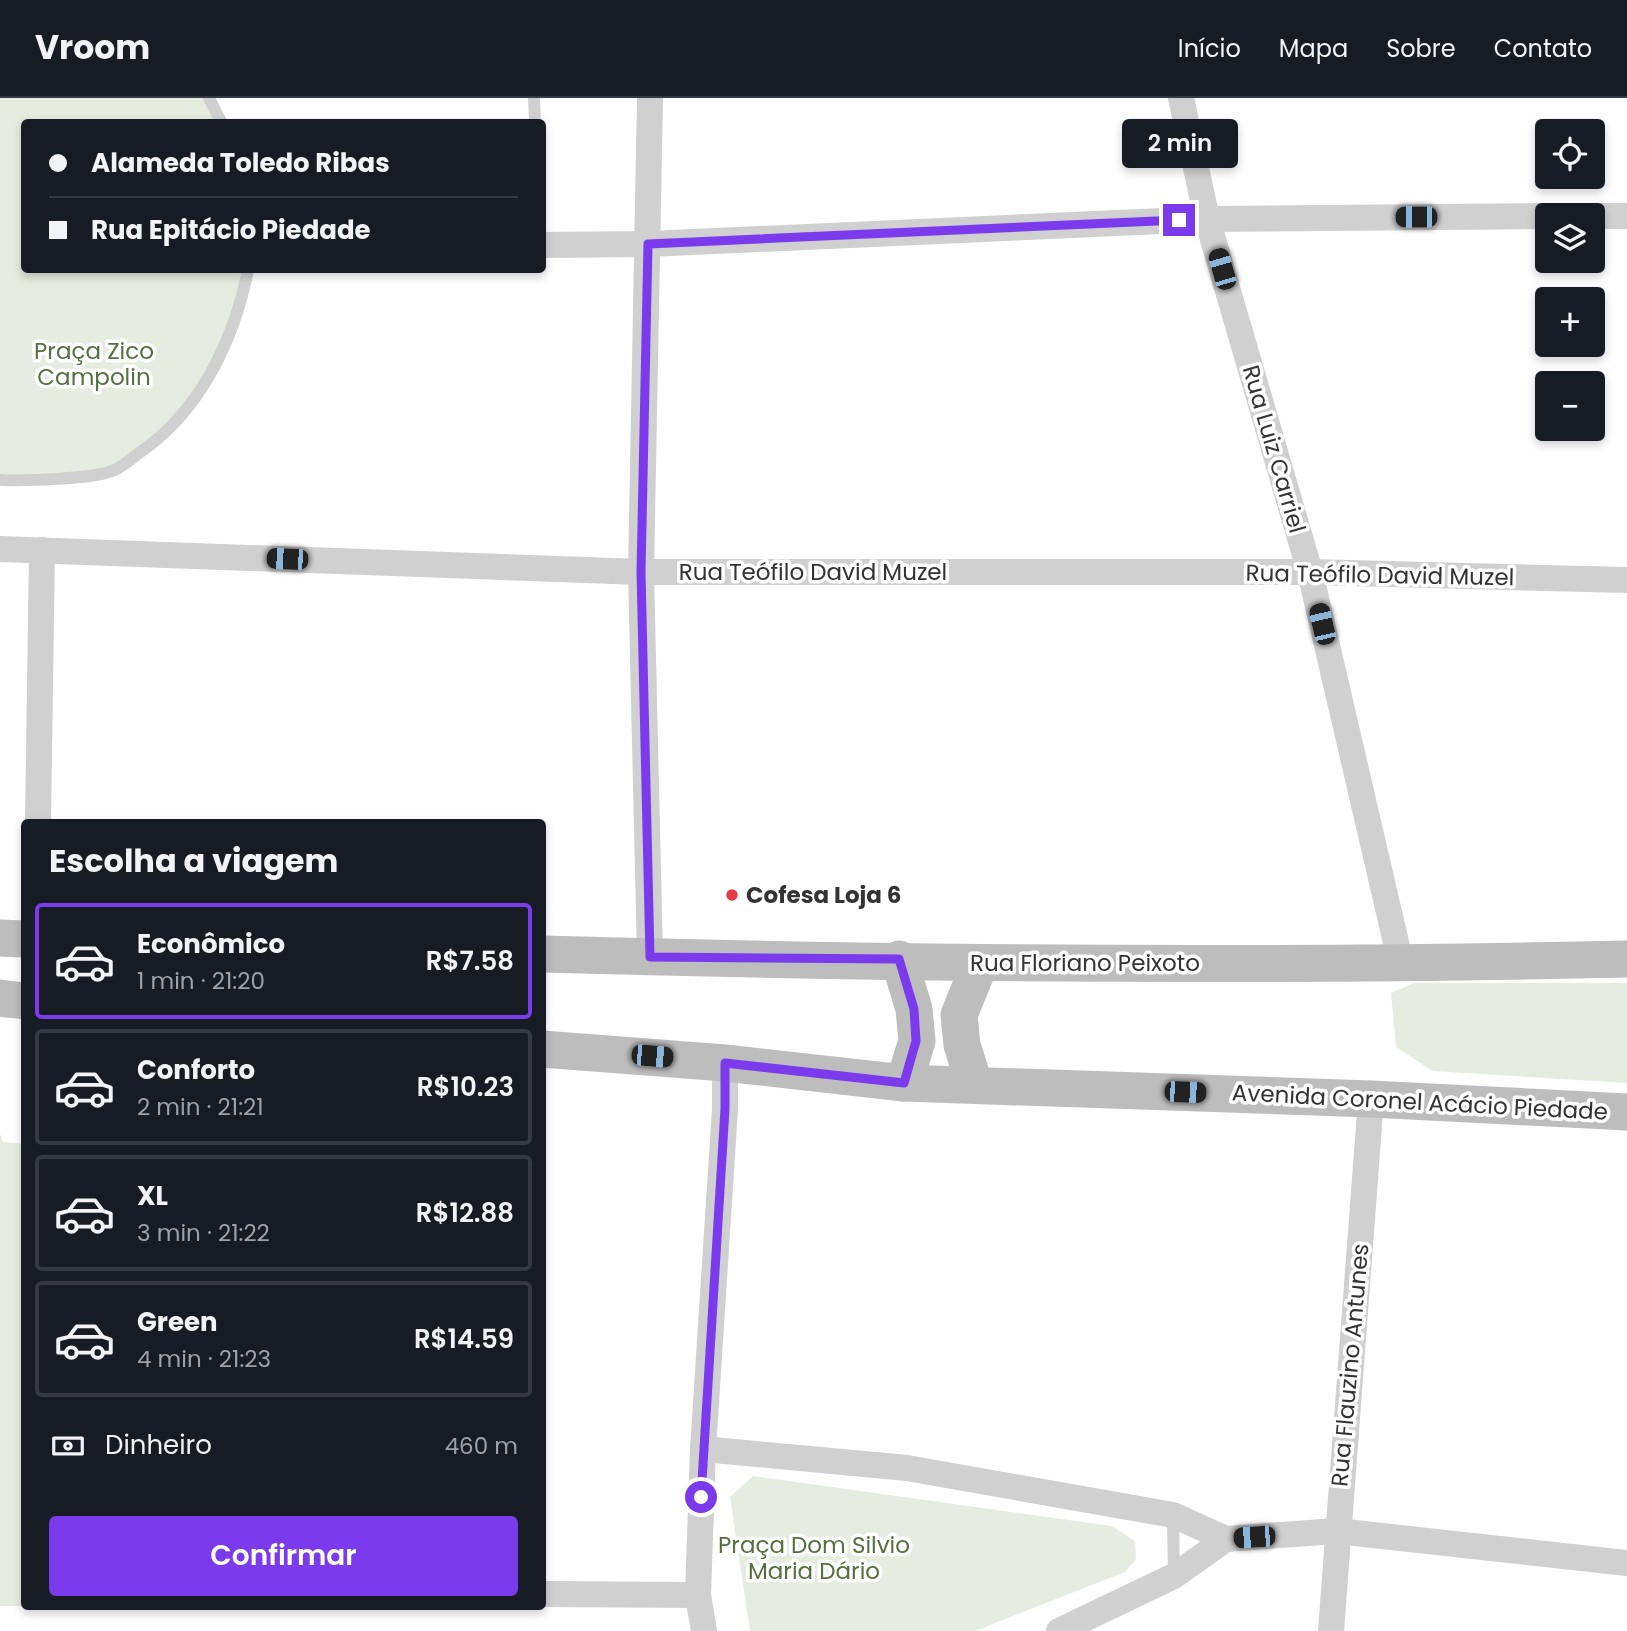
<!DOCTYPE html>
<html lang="pt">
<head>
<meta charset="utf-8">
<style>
  :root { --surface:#171b24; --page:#20242c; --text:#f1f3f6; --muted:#9ea1a6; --line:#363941; --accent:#7c3aed }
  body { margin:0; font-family:Poppins,sans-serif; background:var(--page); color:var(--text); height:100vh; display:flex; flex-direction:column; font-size:26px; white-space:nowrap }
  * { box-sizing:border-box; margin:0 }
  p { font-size:23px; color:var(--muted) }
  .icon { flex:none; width:38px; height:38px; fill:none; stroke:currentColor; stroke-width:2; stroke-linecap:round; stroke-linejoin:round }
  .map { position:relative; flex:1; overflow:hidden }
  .details { position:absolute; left:21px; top:721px; width:525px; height:791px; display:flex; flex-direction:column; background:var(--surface); border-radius:7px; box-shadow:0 4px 10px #0003 }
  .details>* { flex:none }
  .guide { position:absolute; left:21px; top:21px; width:525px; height:154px; border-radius:7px; box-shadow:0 4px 10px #0003; display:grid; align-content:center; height:154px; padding:0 28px; background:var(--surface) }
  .controls { position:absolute; left:1535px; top:21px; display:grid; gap:14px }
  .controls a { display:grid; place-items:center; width:70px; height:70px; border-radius:7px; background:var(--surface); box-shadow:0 4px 10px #0003; font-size:35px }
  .end { position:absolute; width:32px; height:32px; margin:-16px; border:9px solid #7c3aed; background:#fff; box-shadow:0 0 0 4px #fff }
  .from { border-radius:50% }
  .bubble { position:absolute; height:49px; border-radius:7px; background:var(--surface); box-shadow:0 4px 10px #0003; font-size:23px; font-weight:600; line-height:49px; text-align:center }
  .car { position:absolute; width:21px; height:42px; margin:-21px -10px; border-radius:9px; box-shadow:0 0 5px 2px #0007; background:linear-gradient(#222 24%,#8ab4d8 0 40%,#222 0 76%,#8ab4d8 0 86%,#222 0) }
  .guide b { display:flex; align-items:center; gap:24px; height:66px; font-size:26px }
  .guide b+b { border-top:2px solid var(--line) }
  .guide i { width:18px; height:18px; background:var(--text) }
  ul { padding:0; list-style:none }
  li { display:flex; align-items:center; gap:21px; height:116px; margin:0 14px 10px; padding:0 14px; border:4px solid var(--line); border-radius:7px }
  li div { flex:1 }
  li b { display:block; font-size:26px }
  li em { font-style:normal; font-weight:600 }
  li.selected { border-color:var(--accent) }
  li>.icon { width:63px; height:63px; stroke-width:1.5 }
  h2 { padding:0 28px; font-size:32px; line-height:84px }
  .pay { display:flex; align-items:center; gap:18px; height:77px; padding:0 28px; font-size:26px }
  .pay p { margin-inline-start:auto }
  .action { display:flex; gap:14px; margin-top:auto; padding:14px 28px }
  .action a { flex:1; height:80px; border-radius:7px; background:var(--accent); color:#fff; font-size:28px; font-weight:600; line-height:80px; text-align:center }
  header { display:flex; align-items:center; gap:42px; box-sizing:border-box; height:98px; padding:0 35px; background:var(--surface); border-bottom:2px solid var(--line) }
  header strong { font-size:33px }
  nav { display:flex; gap:38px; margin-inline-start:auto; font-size:24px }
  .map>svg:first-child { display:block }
  .green { fill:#e6ecdf }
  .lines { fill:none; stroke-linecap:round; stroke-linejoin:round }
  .service { stroke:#d0d0d0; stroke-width:12 }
  .minor { stroke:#d0d0d0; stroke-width:26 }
  .secondary { stroke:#bdbdbd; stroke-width:37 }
  .route { stroke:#7c3aed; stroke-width:9 }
  .poi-dot { fill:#e63946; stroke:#fff; stroke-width:2.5 }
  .labels { text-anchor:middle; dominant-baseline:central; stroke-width:7; stroke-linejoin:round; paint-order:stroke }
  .park-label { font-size:23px; fill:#56703f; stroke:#fff }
  .street-label { font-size:23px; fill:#333; stroke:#fff }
  .poi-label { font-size:23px; font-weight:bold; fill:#333; stroke:#fff; text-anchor:start }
</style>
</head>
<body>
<header>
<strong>Vroom</strong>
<nav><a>Início</a><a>Mapa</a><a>Sobre</a><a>Contato</a></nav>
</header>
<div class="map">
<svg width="1627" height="1533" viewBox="0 0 1627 1533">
  <rect width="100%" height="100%" fill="#fff"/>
  <g class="green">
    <path d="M0,0H206L218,24H24V172H243C233,244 195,313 135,355C128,360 120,368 112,371C89,380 26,377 0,376Z"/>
    <polygon points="1414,885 1627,885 1627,985 1433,973 1396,949 1391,895"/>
    <polygon points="0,1036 3,1044 24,1046 24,1508 0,1508"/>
    <polygon points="753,1378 1112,1428 1135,1443 1136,1461 1125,1474 975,1533 750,1533 730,1399"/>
  </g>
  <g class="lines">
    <g class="service">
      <polyline points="209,0 221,24"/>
      <polyline points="534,0 535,24"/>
      <path d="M0,382C25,383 90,381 112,373C121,370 131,361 139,355C200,314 234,242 248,172"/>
      <polyline points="1173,1417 1174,1477"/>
    </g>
    <g class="minor">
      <polyline points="1181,0 1207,121 1310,474 1401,866"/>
      <polyline points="1592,118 1627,118"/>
      <polyline points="542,147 648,146 1207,121 1547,118"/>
      <polyline points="0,451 641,474 1310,474 1627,482"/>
      <polyline points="38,724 42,452"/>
      <polyline points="650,859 641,474 650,0"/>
      <polyline points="703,1351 907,1370 1173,1417 1226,1441 1337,1433 1627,1465"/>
      <polyline points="542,1496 698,1497"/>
      <polyline points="704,1533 698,1497 703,1351 725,1011 725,965"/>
      <polyline points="1059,1533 1174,1478 1226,1441"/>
      <polyline points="1331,1533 1371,1001"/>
    </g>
    <g class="secondary">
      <polyline points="0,840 24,841"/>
      <path d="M542,856C904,866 1266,869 1627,861"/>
      <polyline points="899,861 914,911 917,943 904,985"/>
      <polyline points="0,900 24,903"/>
      <polyline points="542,951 725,965 904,985 1371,1001 1627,1014"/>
      <polyline points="974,985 962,947 959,917 980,865"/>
    </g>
  </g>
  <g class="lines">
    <polyline class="route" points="701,1399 725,1011 725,965 904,985 916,943 914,911 899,861 650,859 641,474 648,146 1179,122"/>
  </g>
  <circle class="poi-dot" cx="732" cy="797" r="7"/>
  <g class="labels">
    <g class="park-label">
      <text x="94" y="253">Praça Zico<tspan x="94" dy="26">Campolin</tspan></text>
      <text x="814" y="1447">Praça Dom Silvio<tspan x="814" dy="26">Maria Dário</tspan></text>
    </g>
    <g class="street-label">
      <text transform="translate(1274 351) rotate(74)">Rua Luiz Carriel</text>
      <text x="813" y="474">Rua Teófilo David Muzel</text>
      <text transform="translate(1380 477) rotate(1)">Rua Teófilo David Muzel</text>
      <text x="1085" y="865">Rua Floriano Peixoto</text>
      <text transform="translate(1420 1004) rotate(3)">Avenida Coronel Acácio Piedade</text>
      <text transform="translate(1350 1267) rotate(-85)">Rua Flauzino Antunes</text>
    </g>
    <g class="poi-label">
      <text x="746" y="797">Cofesa Loja 6</text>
    </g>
  </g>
</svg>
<div class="controls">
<a><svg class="icon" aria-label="locate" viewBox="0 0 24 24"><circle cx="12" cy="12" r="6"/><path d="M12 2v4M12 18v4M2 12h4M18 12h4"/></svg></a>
<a><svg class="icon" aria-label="layers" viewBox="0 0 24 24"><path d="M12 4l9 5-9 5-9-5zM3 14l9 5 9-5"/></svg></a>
<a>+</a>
<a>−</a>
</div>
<i class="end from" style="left:701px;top:1399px"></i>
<i class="end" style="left:1179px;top:122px"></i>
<div class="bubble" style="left:1122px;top:21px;width:116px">2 min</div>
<i class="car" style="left:1416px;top:119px;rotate:270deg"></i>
<i class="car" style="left:1222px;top:171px;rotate:344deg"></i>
<i class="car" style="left:287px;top:461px;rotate:272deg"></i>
<i class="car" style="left:1322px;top:526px;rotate:347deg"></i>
<i class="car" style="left:652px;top:958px;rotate:95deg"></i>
<i class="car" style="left:1185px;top:994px;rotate:92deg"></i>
<i class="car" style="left:1254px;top:1439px;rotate:266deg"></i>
<div class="guide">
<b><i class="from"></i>Alameda Toledo Ribas</b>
<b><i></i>Rua Epitácio Piedade</b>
</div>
<section class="details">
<h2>Escolha a viagem</h2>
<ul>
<li class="selected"><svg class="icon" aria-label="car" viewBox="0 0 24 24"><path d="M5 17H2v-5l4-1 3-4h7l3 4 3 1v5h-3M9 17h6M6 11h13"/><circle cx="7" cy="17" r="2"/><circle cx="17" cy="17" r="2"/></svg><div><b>Econômico</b><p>1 min · 21:20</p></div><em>R$7.58</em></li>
<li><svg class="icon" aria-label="car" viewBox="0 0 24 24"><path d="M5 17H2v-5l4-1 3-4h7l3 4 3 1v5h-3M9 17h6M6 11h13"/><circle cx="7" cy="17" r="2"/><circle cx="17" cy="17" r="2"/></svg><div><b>Conforto</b><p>2 min · 21:21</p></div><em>R$10.23</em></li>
<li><svg class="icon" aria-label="car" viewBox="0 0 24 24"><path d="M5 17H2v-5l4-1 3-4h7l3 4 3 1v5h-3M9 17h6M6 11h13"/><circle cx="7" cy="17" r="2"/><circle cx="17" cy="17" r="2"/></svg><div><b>XL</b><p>3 min · 21:22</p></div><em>R$12.88</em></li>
<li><svg class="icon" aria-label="car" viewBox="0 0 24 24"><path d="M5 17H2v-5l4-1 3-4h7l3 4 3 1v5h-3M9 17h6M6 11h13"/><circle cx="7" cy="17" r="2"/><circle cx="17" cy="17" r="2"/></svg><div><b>Green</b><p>4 min · 21:23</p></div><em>R$14.59</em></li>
</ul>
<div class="pay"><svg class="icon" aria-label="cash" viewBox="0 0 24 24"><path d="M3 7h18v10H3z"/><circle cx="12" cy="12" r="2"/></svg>Dinheiro<p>460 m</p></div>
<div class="action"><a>Confirmar</a></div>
</section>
</div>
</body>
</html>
